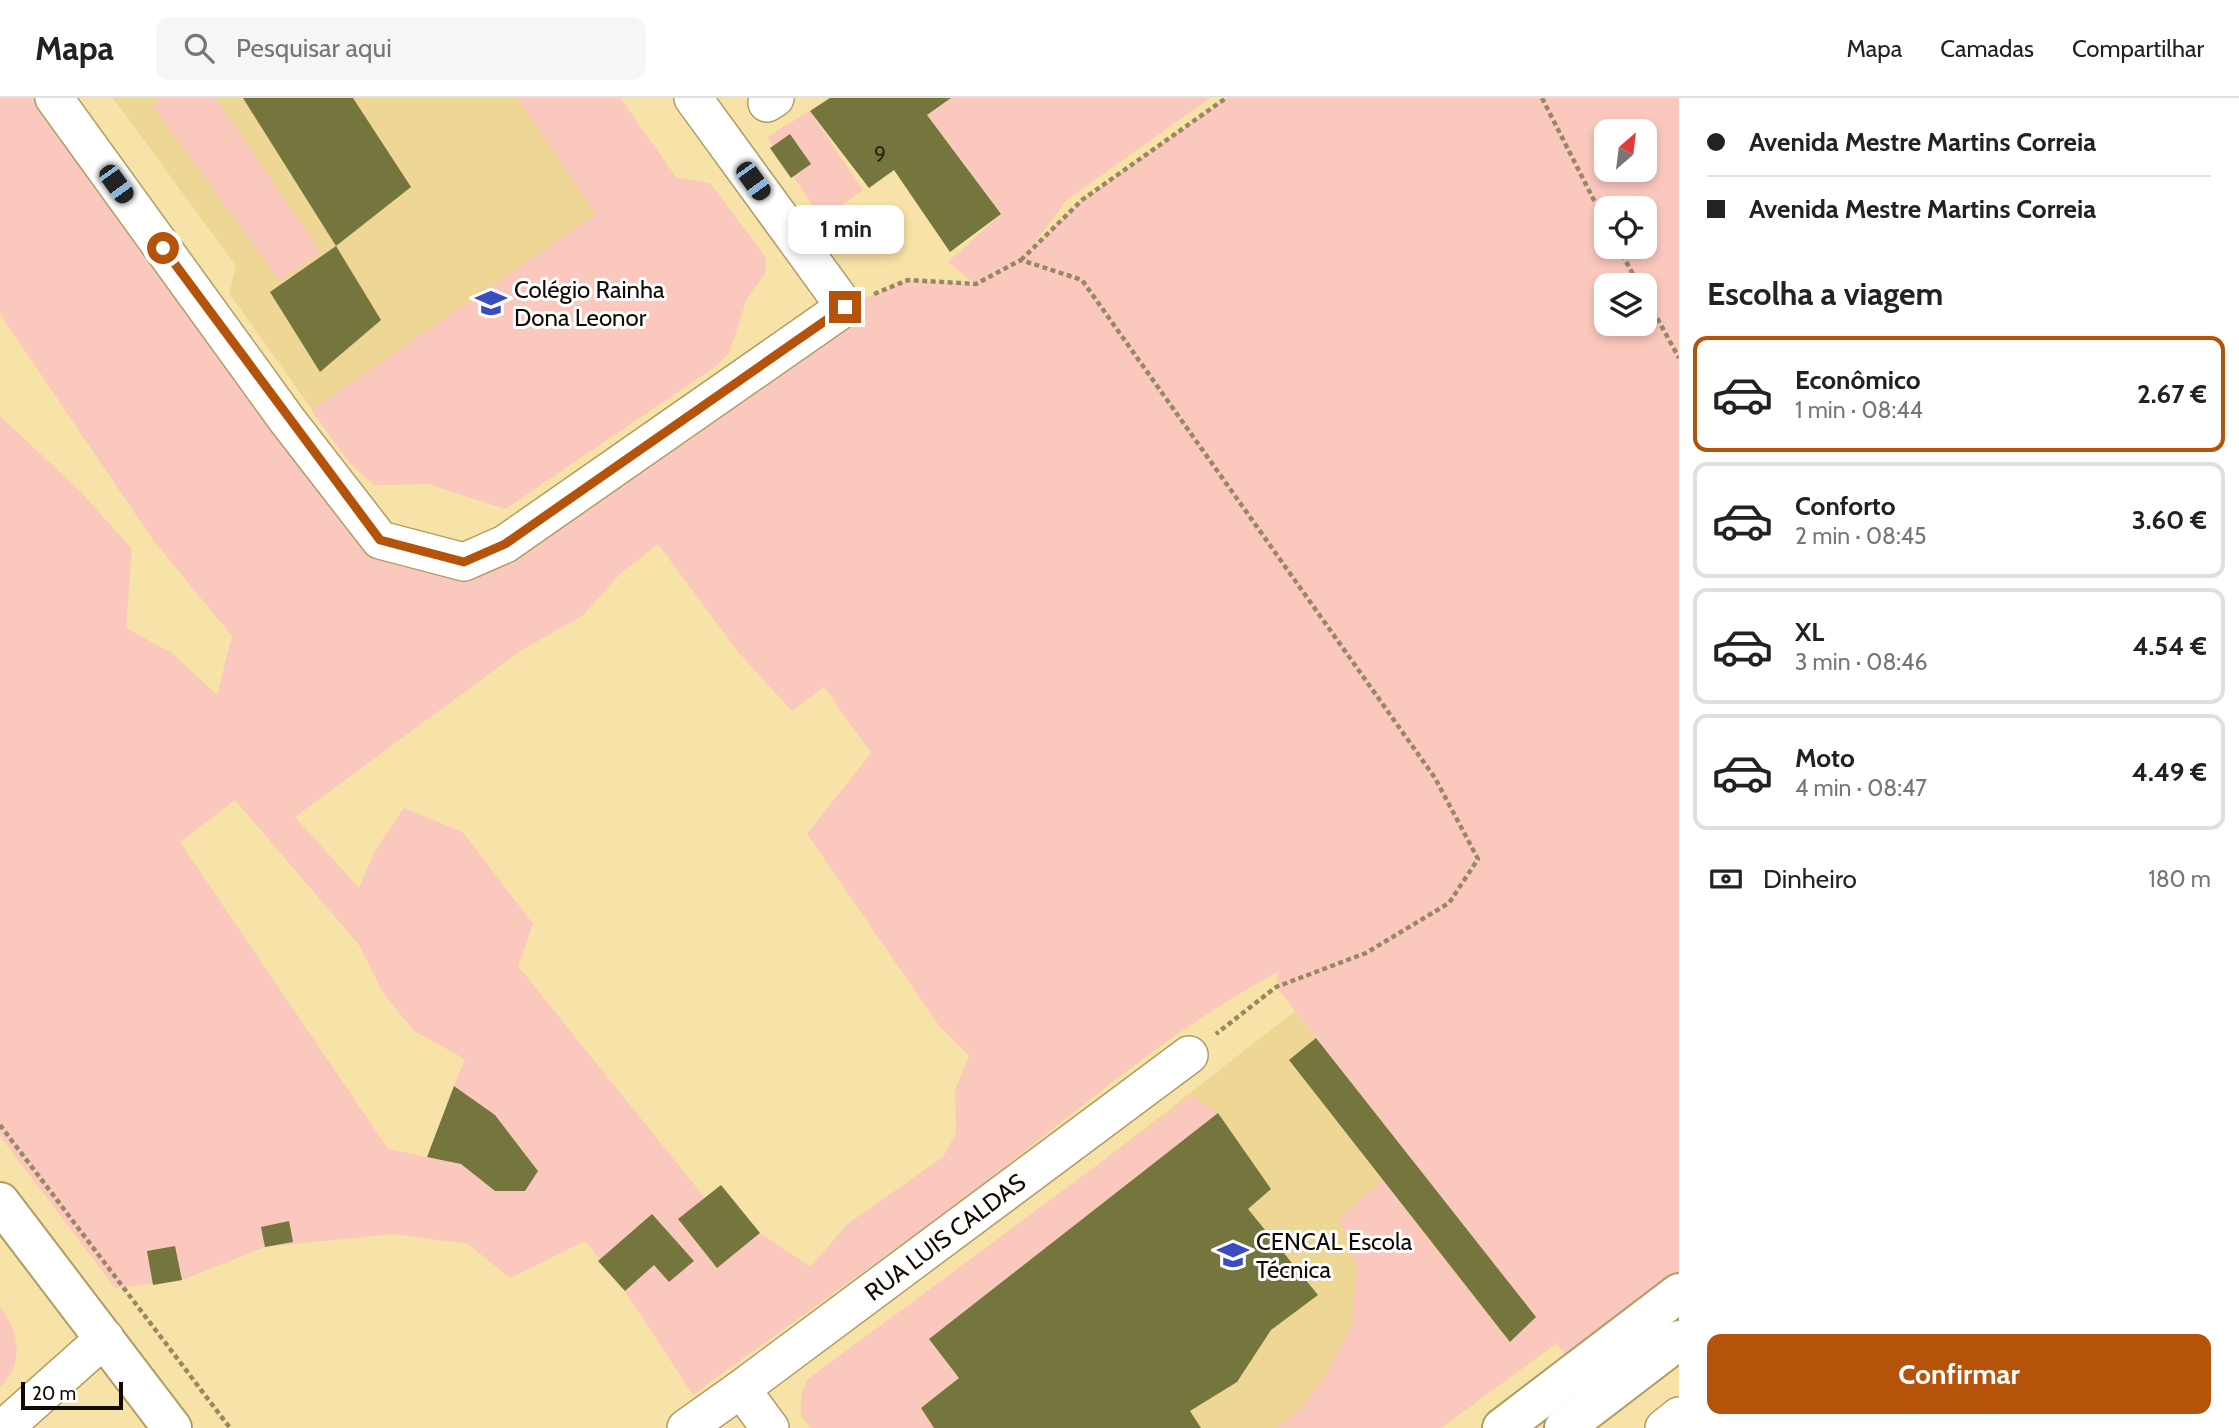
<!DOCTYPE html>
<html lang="pt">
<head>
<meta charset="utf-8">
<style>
  :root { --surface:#fff; --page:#f6f6f6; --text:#222; --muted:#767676; --line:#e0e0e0; --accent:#b45309 }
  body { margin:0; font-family:Cabin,sans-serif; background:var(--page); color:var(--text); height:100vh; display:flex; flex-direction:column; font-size:26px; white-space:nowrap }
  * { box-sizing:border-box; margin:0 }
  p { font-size:23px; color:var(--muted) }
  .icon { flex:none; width:38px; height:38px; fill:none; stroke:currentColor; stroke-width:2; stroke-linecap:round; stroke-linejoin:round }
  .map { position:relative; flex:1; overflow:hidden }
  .sheet { display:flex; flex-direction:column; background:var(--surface); width:560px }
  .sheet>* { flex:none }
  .guide { display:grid; align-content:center; height:154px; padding:0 28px; background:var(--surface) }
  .needle { width:46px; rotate:28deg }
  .fabs { position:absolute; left:1594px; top:21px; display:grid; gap:14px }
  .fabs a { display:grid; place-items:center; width:63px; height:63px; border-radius:14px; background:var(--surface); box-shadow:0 4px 10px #0003; font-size:35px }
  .scale { position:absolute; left:21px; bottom:18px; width:102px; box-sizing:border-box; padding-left:7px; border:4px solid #120a00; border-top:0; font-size:19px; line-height:24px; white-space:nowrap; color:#120a00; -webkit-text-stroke:5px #fff; paint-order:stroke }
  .end { position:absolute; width:32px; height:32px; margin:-16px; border:9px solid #b45309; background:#fff; box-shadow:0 0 0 4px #fff }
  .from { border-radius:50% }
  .bubble { position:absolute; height:49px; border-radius:14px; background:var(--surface); box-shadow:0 4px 10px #0003; font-size:23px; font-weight:700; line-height:49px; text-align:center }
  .car { position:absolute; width:21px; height:42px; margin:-21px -10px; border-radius:9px; box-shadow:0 0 5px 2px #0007; background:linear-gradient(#222 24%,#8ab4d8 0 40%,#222 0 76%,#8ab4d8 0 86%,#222 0) }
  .guide b { display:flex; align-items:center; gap:24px; height:66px; font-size:26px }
  .guide b+b { border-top:2px solid var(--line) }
  .guide i { width:18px; height:18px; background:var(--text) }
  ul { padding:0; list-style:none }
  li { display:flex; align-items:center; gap:21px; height:116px; margin:0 14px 10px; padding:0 14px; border:4px solid var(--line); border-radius:14px }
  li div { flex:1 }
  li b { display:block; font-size:26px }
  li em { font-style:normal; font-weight:700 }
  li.on { border-color:var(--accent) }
  li>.icon { width:63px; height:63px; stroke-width:1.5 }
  h2 { padding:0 28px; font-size:32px; line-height:84px }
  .pay { display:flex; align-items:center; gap:18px; height:77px; padding:0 28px; font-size:26px }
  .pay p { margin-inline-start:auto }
  .primary-button { display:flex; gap:14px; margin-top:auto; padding:14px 28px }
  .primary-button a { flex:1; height:80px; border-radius:14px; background:var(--accent); color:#fff; font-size:28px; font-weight:700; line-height:80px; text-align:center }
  header { display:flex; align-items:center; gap:42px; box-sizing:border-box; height:98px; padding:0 35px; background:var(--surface); border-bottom:2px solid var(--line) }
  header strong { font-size:33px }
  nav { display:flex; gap:38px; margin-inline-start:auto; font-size:24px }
  .search { width:490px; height:63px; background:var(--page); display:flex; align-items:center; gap:18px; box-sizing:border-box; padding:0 24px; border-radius:14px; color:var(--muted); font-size:26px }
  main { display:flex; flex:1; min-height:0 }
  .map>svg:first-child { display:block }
  .built { fill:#eed694 }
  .green { fill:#fbc8be; fill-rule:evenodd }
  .building { fill:#74763e }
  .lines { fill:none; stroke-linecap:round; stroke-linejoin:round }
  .minor-casing { stroke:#b09d64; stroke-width:40 }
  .secondary-casing { stroke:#b09d64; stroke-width:42 }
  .primary-casing { stroke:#b09d64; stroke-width:42 }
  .path { stroke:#988862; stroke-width:4.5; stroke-dasharray:5 3.5; stroke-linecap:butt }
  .minor { stroke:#fff; stroke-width:37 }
  .secondary { stroke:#fff; stroke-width:38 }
  .primary { stroke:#fff; stroke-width:38 }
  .route { stroke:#b45309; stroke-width:9 }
  .labels { text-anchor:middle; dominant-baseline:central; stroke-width:6; stroke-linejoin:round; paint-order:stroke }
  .number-label { font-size:21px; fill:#2a2510 }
  .poi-label { font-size:24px; fill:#120a00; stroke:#fff; text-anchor:start }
  .street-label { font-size:24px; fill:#120a00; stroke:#fff }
</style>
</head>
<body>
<header>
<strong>Mapa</strong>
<div class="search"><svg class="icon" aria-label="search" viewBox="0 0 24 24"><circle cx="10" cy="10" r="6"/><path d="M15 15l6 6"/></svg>Pesquisar aqui</div>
<nav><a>Mapa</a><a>Camadas</a><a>Compartilhar</a></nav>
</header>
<main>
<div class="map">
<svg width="1679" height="1330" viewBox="0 0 1679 1330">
  <rect width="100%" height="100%" fill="#f7e2a7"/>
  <g class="built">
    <polygon points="113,0 620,0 676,79 711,86 766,160 765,175 747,200 729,255 456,393 428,386 374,387 350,365 229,195 236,168"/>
    <polygon points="1295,913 1557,1245 1441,1330 811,1330 801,1318 801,1298 807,1282 1062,1095"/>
  </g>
  <g class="green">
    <path d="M0,0H54L380,442L464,464L845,209L908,182L975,186L948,164L1001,116L927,17L951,0H1210L1068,101L1026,156L1082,102L1226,0H1679V1195L1578,1272L1556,1245L1441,1330H1276L1300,1312L1326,1276L1352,1227L1357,1170L1339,1121L1382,1082L1509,1244L1536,1219L1276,889L1278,874C1173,929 1083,1009 989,1081C892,1155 792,1224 693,1297L625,1193L585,1143L510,1180L468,1146L394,1136L265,1149L182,1182L115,1190L0,1038V318L80,393L132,451L126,530L172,555L217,597L232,538L153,442L0,216ZM1606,33H1645V72H1606ZM1606,110H1645V149H1606ZM1606,187H1645V226H1606ZM658,446L739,555L792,613L824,589L871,655L807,736L940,929L969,958L955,992L956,1035L943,1059L846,1127L811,1169L760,1135L717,1170L678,1122L705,1100L518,868L533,826L463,734L404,710L376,751L359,790L295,719L520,553L582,518L620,476ZM235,702L359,847L383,895L414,933L465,961L454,988L495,1017L538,1072L525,1093H495L461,1066L388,1051L180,744Z"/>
    <polygon points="159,0 216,0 320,154 280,183 154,10"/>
    <polygon points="517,0 620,0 676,79 711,86 766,160 765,175 747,200 729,255 715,269 505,411 428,386 374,387 350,365 311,312 596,116"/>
    <polygon points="810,13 863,92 822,121 767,39"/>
    <path d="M1192,997L1218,1015L929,1241L959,1280L921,1309L934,1330H811C798,1314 800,1301 807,1282Z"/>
    <path d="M0,1209C19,1231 25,1268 0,1289Z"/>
  </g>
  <g class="building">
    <polygon points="243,0 353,0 411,89 336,148"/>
    <polygon points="830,0 951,0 927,17 1001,116 950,154 894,72 869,90 810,13"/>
    <polygon points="790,36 811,66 791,80 770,50"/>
    <polygon points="336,148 381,222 320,274 270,194"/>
    <polygon points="1316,940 1536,1219 1510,1244 1289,962"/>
    <polygon points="454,988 495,1017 538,1073 525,1093 495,1093 461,1066 427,1059"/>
    <polygon points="1218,1015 1271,1091 1248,1111 1318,1197 1271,1232 1237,1284 1190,1313 1201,1330 934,1330 921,1310 959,1280 929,1241"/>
    <polygon points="721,1087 760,1135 717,1170 678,1121"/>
    <polygon points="652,1116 694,1163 669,1184 654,1167 625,1193 598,1163"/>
    <polygon points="289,1123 293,1144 265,1149 261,1129"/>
    <polygon points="175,1148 182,1182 153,1187 147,1153"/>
  </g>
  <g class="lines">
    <defs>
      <g id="minor">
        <polyline points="54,0 287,322 380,442 464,464 505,446 845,209 693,0"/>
        <polyline points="767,5 775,0"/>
        <polyline points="4,1330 105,1240"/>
        <polyline points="686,1330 741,1291"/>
        <polyline points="770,1330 741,1291 1189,957"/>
        <polyline points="1664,1330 1679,1318"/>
      </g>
      <polyline id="secondary" points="0,1104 172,1330"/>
      <g id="primary">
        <polyline points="1502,1330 1679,1195"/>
        <polyline points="1564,1330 1679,1242"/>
      </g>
    </defs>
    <use href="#minor" class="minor-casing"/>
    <use href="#secondary" class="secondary-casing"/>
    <use href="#primary" class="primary-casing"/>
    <g class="path">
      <polyline points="1542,0 1606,126"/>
      <polyline points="1618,149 1639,187"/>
      <polyline points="1021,162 1082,102 1226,0"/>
      <polyline points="874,196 908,182 976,186 1021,162 1082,182 1435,680 1478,761 1449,805 1366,855 1276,889 1216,936"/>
      <polyline points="1645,198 1679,260"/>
      <polyline points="0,1027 230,1330"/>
    </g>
    <use href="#minor" class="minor"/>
    <use href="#secondary" class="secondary"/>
    <use href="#primary" class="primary"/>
  </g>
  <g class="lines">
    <polyline class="route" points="163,150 380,442 464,464 505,446 845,209"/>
  </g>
  <defs>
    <symbol id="school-bare" viewBox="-9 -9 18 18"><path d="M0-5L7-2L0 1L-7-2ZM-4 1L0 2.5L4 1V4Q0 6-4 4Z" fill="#3a4cbf" stroke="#fff" stroke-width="2.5" paint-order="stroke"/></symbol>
  </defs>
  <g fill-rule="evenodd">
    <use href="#school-bare" x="469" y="183" width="44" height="44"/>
    <use href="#school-bare" x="1211" y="1135" width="44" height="44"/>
  </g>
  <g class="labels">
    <g class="number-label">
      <text x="880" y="55">9</text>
    </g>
    <g class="poi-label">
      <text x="514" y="191">Colégio Rainha<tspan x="514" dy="28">Dona Leonor</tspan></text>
      <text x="1256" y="1143">CENCAL Escola<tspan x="1256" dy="28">Técnica</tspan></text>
    </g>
    <g class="street-label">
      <text transform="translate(945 1139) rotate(-37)">RUA LUIS CALDAS</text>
    </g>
  </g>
</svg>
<div class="fabs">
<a><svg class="needle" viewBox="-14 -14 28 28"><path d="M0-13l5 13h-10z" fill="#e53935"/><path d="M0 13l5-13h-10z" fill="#767676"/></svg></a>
<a><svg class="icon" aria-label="locate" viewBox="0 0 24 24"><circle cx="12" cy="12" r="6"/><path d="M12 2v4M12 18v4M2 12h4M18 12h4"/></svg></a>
<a><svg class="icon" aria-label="layers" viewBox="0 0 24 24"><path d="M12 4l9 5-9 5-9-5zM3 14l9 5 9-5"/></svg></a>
</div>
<div class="scale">20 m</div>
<i class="end from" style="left:163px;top:150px"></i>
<i class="end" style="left:845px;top:209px"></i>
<div class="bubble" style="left:788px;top:107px;width:116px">1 min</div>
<i class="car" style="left:753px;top:83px;rotate:144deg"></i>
<i class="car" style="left:116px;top:86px;rotate:144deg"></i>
</div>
<section class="sheet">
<div class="guide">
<b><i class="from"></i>Avenida Mestre Martins Correia</b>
<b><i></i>Avenida Mestre Martins Correia</b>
</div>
<h2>Escolha a viagem</h2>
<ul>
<li class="on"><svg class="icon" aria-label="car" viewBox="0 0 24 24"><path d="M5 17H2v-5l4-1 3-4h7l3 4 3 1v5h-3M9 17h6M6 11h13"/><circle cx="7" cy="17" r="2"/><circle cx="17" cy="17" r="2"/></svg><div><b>Econômico</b><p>1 min · 08:44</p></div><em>2.67 €</em></li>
<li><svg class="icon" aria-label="car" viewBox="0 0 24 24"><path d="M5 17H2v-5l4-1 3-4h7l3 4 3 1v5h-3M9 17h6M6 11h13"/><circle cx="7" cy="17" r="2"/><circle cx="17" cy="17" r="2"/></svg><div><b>Conforto</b><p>2 min · 08:45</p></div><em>3.60 €</em></li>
<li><svg class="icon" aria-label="car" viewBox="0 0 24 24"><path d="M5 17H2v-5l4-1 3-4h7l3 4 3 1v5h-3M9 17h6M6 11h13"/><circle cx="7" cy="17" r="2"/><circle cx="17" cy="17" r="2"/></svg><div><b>XL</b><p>3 min · 08:46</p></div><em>4.54 €</em></li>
<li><svg class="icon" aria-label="car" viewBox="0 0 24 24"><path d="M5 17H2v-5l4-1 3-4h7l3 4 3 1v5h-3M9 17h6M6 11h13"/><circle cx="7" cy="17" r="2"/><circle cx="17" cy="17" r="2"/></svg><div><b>Moto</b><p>4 min · 08:47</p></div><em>4.49 €</em></li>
</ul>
<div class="pay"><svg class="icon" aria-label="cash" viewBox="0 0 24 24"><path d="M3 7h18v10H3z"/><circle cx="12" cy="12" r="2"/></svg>Dinheiro<p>180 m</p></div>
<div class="primary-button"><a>Confirmar</a></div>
</section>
</main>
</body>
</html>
